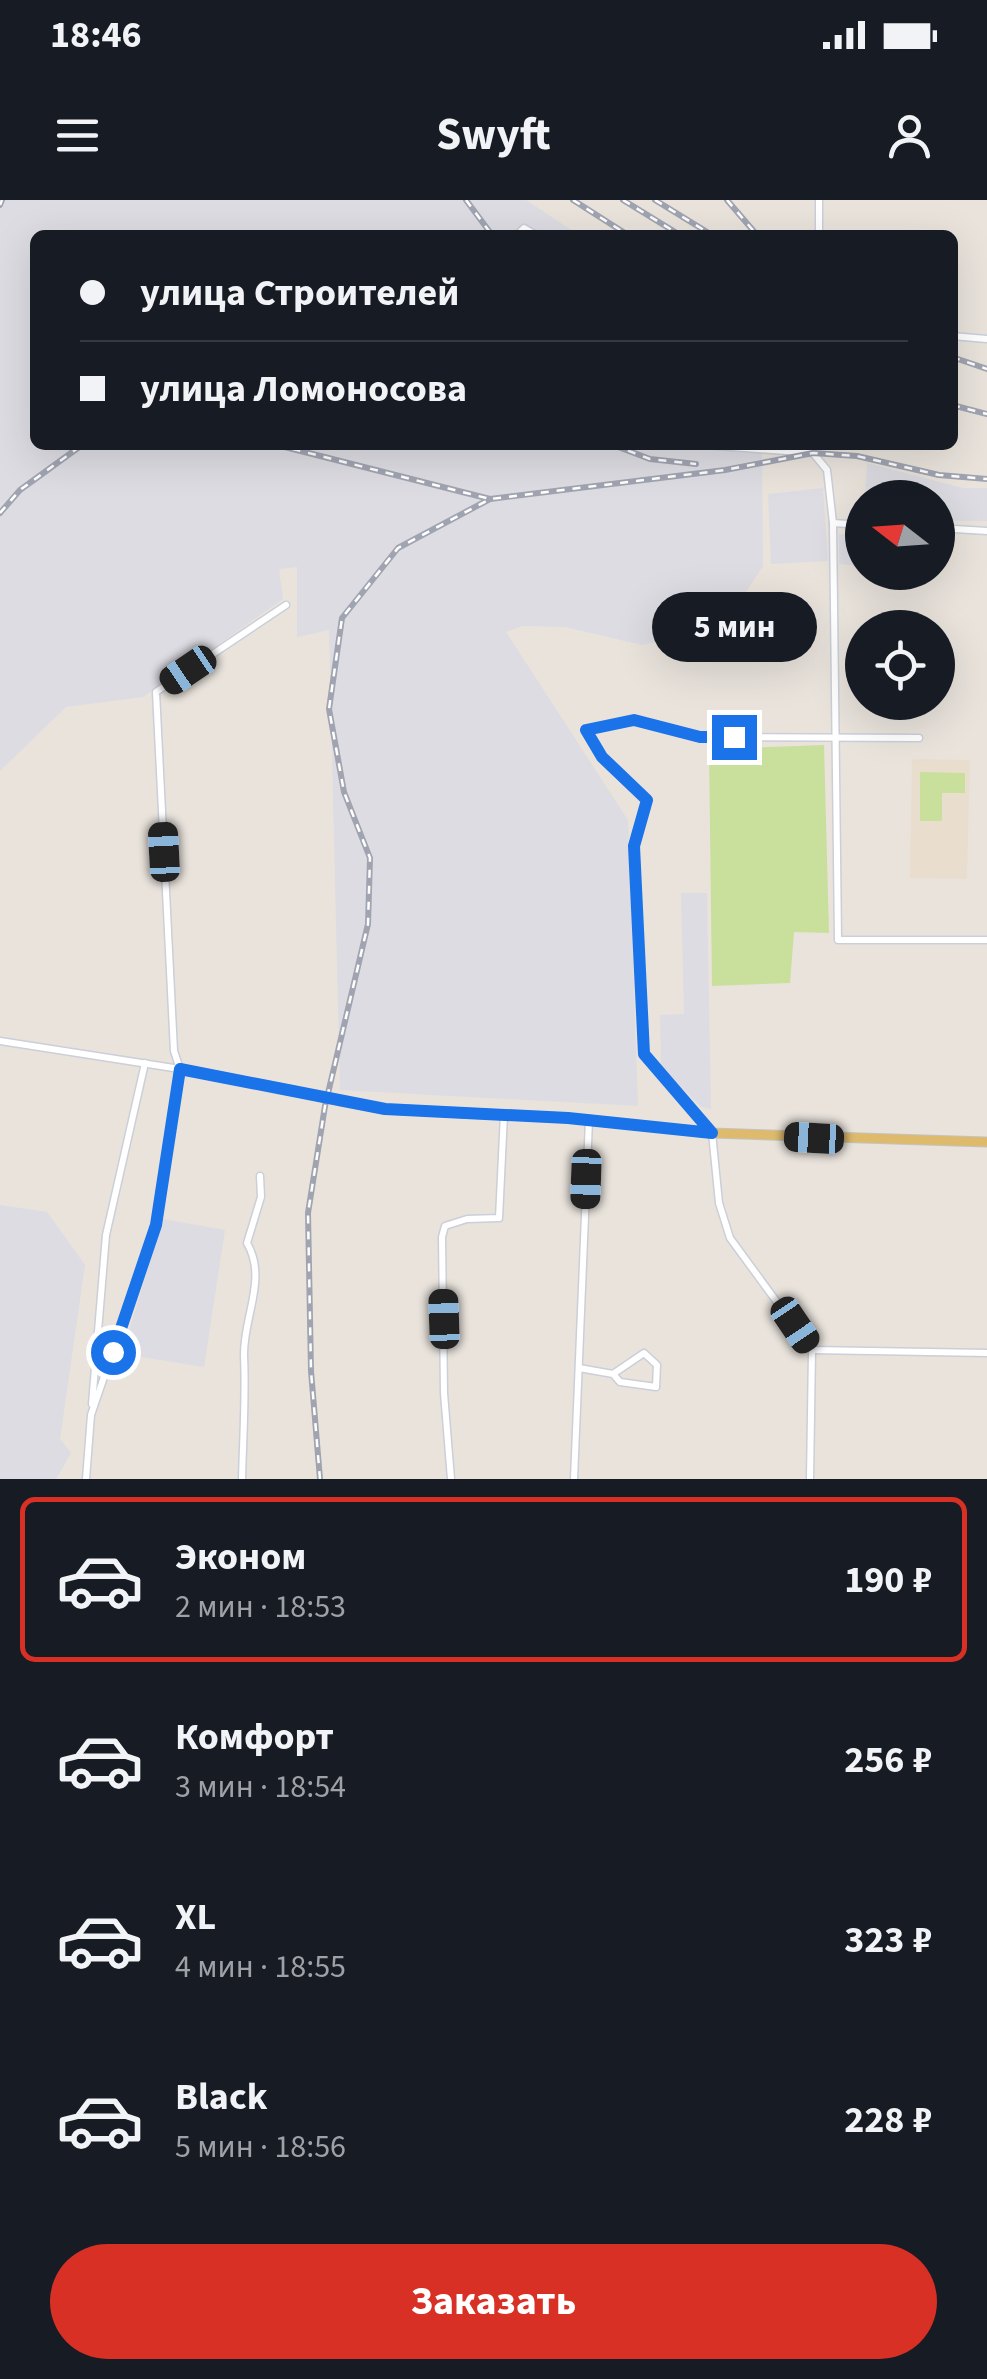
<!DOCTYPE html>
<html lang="ru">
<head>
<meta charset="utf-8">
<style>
  :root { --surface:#171b24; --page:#20242c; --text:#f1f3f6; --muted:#9ea1a6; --line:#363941; --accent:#d93025 }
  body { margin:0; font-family:"Source Sans 3",sans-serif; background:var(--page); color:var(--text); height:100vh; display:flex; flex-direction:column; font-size:38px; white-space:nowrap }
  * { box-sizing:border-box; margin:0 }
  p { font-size:32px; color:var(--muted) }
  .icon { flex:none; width:55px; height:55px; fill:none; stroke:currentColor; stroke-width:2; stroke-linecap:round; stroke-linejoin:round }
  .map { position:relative; height:1279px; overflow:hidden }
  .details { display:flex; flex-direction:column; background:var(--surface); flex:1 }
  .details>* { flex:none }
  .top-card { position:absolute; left:30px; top:30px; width:928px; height:220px; border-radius:15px; box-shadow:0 10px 40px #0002; display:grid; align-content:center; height:220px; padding:0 50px; background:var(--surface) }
  .needle { width:65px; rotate:287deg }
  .tools { position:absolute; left:845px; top:280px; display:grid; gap:20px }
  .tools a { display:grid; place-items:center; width:110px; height:110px; border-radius:50%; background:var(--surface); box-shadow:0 10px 40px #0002; font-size:50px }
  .end { position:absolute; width:45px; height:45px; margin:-22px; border:12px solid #1a73e8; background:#fff; box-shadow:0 0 0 5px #fff }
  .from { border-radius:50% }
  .bubble { position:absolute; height:70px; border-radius:35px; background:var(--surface); box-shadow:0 10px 40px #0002; font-size:32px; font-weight:700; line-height:70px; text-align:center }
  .car { position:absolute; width:30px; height:60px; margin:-30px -15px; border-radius:12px; box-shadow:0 0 8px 2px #0007; background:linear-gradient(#222 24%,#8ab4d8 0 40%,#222 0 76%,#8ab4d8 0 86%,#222 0) }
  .top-card b { display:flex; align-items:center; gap:35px; height:95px; font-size:38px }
  .top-card b+b { border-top:2px solid var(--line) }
  .top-card i { width:25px; height:25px; background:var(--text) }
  ul { padding:18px 0 0; list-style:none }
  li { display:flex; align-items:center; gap:30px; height:165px; margin:0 20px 15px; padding:0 30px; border:5px solid transparent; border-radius:15px }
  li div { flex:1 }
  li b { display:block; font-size:38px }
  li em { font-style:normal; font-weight:700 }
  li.selected { border-color:var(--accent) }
  li>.icon { width:90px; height:90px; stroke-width:1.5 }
  .cta { display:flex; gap:20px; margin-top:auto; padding:20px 50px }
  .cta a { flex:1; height:115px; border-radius:60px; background:var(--accent); color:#fff; font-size:40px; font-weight:700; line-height:115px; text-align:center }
  .status { display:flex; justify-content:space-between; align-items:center; height:70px; padding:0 50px; background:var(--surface); direction:ltr }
  .status svg { height:28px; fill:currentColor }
  header { display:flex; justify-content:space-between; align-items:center; height:130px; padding:0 50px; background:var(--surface); font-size:45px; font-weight:700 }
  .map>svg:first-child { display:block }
  .industrial { fill:#dddce2 }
  .education { fill:#e9dece }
  .pitch { fill:#c9df9c }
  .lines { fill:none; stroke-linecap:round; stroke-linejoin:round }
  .minor-casing { stroke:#cbcfd9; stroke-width:9 }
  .major-casing { stroke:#c3c3c3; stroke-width:11 }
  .minor { stroke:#fff; stroke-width:6 }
  .major { stroke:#deba6c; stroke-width:9 }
  .rail-casing { stroke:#a0a4b1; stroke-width:6 }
  .rail { stroke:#fff; stroke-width:2.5; stroke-dasharray:8; stroke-linecap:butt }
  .major-bridge-casing { stroke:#c3c3c3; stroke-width:11; stroke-linecap:butt }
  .major-bridge { stroke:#deba6c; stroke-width:9 }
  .route { stroke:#1a73e8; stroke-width:12 }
</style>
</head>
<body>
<div class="status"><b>18:46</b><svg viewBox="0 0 49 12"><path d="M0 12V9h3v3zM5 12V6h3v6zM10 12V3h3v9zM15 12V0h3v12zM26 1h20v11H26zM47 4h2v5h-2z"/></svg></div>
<header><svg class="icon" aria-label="menu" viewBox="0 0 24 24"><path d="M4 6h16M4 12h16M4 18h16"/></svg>Swyft<svg class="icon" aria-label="person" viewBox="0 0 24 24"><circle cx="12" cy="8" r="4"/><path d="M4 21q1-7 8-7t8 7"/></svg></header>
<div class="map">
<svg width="987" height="1279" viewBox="0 0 987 1279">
  <rect width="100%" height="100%" fill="#e9e3dc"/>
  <g class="industrial">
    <polygon points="0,0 526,0 579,35 35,35 35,245 762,245 763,366 722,428 642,445 565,427 523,426 506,432 628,620 638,906 340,890 329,430 297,437 297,367 279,369 283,399 143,497 66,507 0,571"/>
    <polygon points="867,263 963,288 987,288 987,321 938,321 938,298 865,297"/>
    <polygon points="823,288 828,361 771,364 768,294"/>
    <polygon points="839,334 862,335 862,366 839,364"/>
    <polygon points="681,693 707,693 711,909 701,907 661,867 660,815 684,814"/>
    <polygon points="0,1005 47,1012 85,1065 60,1239 71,1253 56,1279 0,1279"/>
    <polygon points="163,1019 225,1030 204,1167 122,1154"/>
  </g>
  <polygon class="education" points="912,559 970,560 967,679 910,678"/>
  <g class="pitch">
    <polygon points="824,545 829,733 794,732 790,783 712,786 709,549"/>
    <polygon points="920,572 965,573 965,593 942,593 942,621 920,621"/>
  </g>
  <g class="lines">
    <defs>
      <g id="minor">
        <polyline points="517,35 524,28 536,35"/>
        <polyline points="819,35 819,0"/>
        <polyline points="952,136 987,139"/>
        <polyline points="705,245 813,253 827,270 833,323 838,740 987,740"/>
        <polyline points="833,323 862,325"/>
        <polyline points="938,328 987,331"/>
        <polyline points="0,841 180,869"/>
        <polyline points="812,1150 987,1153"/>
        <polyline points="579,1168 613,1174 644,1153 657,1165 656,1187 620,1182 613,1174"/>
        <polyline points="92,1204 106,1035 145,863"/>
        <polyline points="86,1279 91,1215 156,1025 180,869 174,851 156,492 286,405"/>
        <path d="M242,1279C243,1238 246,1196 244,1156C243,1117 268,1079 247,1043L261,997L260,976"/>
        <polyline points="451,1279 444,1193 442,1037 445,1026 467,1019 499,1018 504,914"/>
        <polyline points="574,1279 589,920"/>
        <polyline points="810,1279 812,1150 730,1038 719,1003 712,933 644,854 634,646 647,599 602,557 586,530 634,520 700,537 919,538"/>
      </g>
      <g id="major">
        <polyline points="180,869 295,891"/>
        <polyline points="340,901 385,909 568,918 712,933 987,942"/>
      </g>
    </defs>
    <use href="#minor" class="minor-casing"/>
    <use href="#major" class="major-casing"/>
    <use href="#minor" class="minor"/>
    <use href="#major" class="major"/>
    <defs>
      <g id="rail">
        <polyline points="466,0 492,35"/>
        <polyline points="573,0 628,35"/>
        <polyline points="623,0 680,35"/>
        <polyline points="655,0 712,35"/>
        <polyline points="727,0 757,35"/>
        <polyline points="0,5 2,0"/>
        <polyline points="952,157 987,169"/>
        <polyline points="952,205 987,214"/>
        <polyline points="277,245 490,299"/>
        <polyline points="613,245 650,259 696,264"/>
        <polyline points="0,313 20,290 82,245"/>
        <polyline points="320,1279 311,1171 308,1013 325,906 368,724 370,658 344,592 329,509 342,418 398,348 490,299 725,270 813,253 857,256 939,275 987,279"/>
      </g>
    </defs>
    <use href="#rail" class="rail-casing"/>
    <use href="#rail" class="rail"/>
    <defs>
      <polyline id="major-bridge" points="295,891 340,901"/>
    </defs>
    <use href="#major-bridge" class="major-bridge-casing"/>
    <use href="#major-bridge" class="major-bridge"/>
  </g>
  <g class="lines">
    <polyline class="route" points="113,1152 156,1025 180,869 385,909 568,918 712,933 644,854 634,646 647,600 602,557 586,530 634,520 700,537 734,537"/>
  </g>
</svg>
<div class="tools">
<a><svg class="needle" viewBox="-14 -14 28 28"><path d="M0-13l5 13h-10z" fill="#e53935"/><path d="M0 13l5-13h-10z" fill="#9ea1a6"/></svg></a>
<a><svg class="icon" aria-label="locate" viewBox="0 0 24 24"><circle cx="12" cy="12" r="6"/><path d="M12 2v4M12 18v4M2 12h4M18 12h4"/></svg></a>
</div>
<i class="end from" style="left:113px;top:1152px"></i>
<i class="end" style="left:734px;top:537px"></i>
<div class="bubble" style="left:652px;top:392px;width:165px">5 мин</div>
<i class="car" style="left:188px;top:470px;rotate:236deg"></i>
<i class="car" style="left:164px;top:652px;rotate:357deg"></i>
<i class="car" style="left:814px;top:938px;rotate:273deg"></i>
<i class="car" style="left:586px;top:979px;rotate:182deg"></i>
<i class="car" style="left:444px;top:1119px;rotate:358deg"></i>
<i class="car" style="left:795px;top:1125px;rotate:146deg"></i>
<div class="top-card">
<b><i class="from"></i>улица Строителей</b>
<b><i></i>улица Ломоносова</b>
</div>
</div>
<section class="details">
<ul>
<li class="selected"><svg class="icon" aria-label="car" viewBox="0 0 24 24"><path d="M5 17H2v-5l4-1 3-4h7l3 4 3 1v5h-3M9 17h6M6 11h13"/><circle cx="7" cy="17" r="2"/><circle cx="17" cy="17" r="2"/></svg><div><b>Эконом</b><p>2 мин · 18:53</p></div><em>190 ₽</em></li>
<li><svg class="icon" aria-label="car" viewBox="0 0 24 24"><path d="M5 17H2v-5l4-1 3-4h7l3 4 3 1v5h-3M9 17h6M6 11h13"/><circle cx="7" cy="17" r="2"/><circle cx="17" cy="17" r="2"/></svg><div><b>Комфорт</b><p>3 мин · 18:54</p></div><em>256 ₽</em></li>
<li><svg class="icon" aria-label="car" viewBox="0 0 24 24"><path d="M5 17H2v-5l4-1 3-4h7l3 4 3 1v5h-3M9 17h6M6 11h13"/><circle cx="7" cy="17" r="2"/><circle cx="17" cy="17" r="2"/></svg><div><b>XL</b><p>4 мин · 18:55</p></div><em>323 ₽</em></li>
<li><svg class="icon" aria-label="car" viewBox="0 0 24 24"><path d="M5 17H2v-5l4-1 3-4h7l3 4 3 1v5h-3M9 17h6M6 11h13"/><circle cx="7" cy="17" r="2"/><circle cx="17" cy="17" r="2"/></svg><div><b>Black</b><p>5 мин · 18:56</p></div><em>228 ₽</em></li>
</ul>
<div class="cta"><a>Заказать</a></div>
</section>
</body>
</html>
